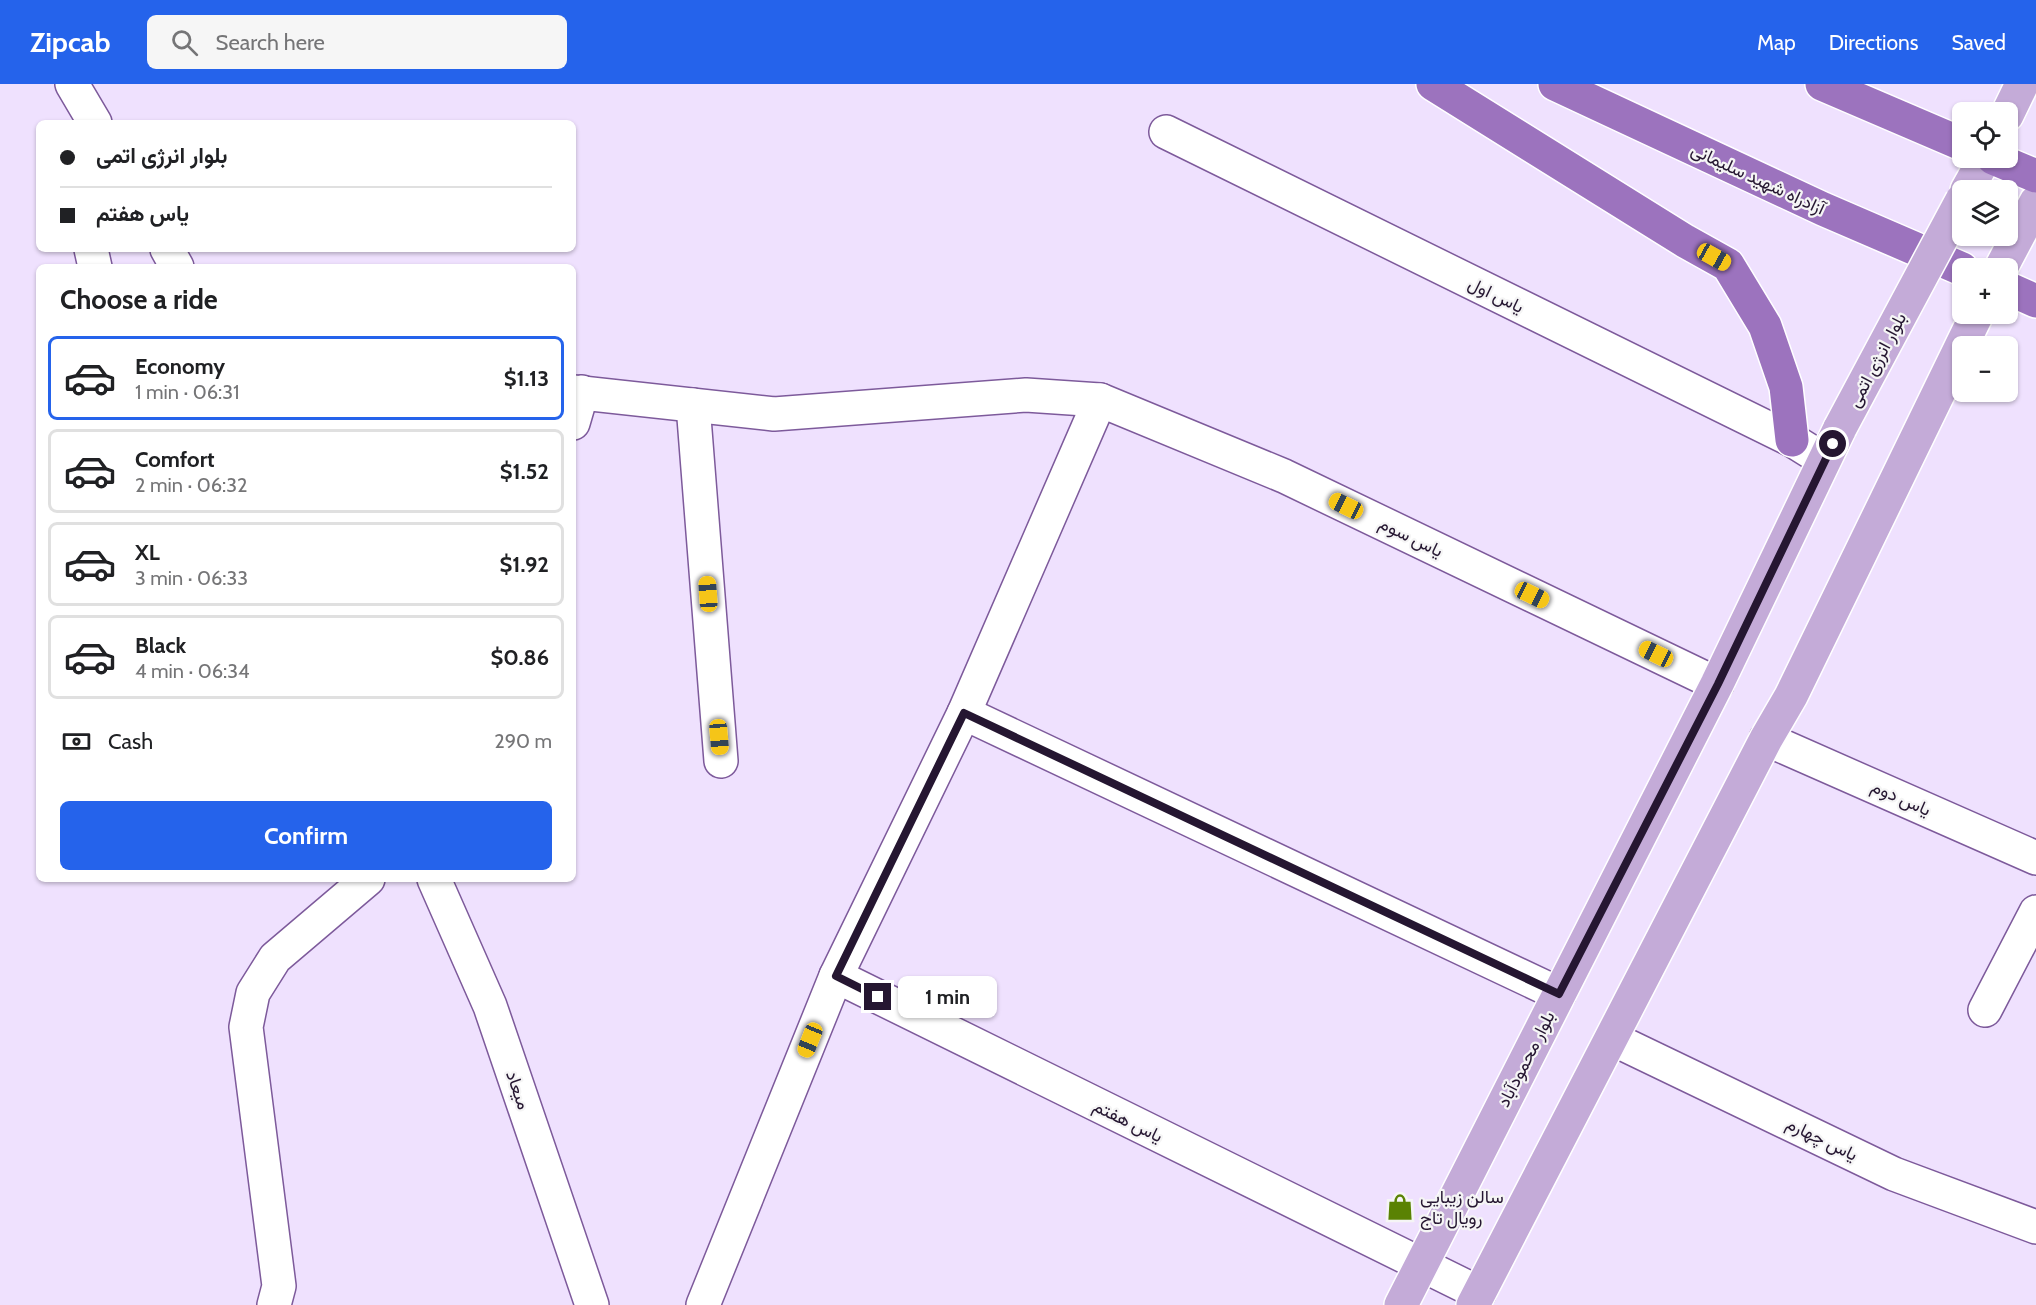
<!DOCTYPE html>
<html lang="en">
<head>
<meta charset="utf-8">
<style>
  :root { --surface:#fff; --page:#f6f6f6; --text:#202124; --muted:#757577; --line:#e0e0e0; --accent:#2563eb }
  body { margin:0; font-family:Cabin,Vazirmatn,sans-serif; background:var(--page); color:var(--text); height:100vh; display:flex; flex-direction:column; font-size:22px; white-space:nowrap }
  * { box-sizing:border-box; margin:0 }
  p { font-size:20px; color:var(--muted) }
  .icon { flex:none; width:33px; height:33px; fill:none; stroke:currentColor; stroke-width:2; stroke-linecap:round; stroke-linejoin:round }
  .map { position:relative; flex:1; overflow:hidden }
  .panel { position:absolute; left:36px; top:180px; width:540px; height:618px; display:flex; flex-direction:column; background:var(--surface); border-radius:9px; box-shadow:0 2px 4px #0004 }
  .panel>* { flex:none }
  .top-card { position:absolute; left:36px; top:36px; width:540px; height:132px; border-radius:9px; box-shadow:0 2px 4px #0004; display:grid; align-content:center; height:132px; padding:0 24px; background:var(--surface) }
  .buttons { position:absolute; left:1952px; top:18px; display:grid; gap:12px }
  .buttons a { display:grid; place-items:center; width:66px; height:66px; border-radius:9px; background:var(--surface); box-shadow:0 2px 4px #0004; font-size:30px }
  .end { position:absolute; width:27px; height:27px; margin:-14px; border:8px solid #251631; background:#fff; box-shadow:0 0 0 3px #fff }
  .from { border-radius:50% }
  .bubble { position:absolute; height:42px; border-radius:9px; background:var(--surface); box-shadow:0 2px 4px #0004; font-size:20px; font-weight:700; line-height:42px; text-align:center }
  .car { position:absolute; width:18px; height:36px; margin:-18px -9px; border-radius:8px; box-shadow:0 0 4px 2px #0007; background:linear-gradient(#f5c518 24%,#345 0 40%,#f5c518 0 76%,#345 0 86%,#f5c518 0) }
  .top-card b { display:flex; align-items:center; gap:21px; height:57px; font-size:22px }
  .top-card b+b { border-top:2px solid var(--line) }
  .top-card i { width:15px; height:15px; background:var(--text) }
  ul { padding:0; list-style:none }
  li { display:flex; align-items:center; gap:18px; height:84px; margin:0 12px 9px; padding:0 12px; border:3px solid var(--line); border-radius:9px }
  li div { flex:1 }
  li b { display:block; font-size:22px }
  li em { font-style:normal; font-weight:700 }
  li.selected { border-color:var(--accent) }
  li>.icon { width:54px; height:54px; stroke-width:1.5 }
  h2 { padding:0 24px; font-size:27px; line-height:72px }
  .pay { display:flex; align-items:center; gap:15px; height:66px; padding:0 24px; font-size:22px }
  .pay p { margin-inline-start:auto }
  .primary-button { display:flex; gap:12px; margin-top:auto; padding:12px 24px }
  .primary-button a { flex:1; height:69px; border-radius:9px; background:var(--accent); color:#fff; font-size:24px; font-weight:700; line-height:69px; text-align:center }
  header { display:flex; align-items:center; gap:36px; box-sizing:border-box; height:84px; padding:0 30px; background:var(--accent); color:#fff }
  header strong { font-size:28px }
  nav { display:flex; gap:33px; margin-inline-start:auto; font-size:21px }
  .search { width:420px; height:54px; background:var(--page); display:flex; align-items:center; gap:15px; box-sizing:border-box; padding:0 21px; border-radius:9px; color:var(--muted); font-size:22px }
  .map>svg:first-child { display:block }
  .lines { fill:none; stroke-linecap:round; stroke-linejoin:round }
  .minor-casing { stroke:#7d5a9b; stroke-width:36 }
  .major-casing { stroke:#fff; stroke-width:36 }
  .highway-casing { stroke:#fff; stroke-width:36 }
  .minor { stroke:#fff; stroke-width:33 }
  .major { stroke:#c4abd8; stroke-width:33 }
  .highway { stroke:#9c73be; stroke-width:33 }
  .major-bridge-casing { stroke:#fff; stroke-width:36; stroke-linecap:butt }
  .major-bridge { stroke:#c4abd8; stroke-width:33 }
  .route { stroke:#251631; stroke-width:8 }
  .labels { text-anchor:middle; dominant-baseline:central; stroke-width:4.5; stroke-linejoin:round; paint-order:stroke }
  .street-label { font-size:18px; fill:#251631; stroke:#f5f5f5 }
  .poi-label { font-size:18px; fill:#251631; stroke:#f5f5f5; text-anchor:start }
</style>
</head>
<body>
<header>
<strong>Zipcab</strong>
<div class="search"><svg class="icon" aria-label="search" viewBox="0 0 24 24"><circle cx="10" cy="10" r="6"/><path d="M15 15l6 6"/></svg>Search here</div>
<nav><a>Map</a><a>Directions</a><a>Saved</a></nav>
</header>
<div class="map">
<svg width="2036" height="1221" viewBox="0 0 2036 1221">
  <rect width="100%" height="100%" fill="#efe1fe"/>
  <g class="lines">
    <defs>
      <g id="minor">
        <polyline points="72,0 95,39"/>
        <polyline points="1166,48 1792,356 1824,376"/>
        <polyline points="91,165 95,183"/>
        <polyline points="167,165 177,183"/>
        <polyline points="573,308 774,330 1026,311 1100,316 1284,392 1717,600"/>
        <polyline points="693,321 721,677"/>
        <polyline points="573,339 582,308"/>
        <polyline points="964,629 1559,910"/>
        <polyline points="1766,655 2036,774"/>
        <polyline points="434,795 490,922 592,1221"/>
        <polyline points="836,892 1479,1209"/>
        <polyline points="1985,926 2036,828"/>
        <polyline points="1613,955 1894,1090 2036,1143"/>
        <polyline points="274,1221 279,1202 246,943 253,909 275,874 368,795"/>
        <polyline points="703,1221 836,892 964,629 1100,316"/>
      </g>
      <g id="major">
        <polyline points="2007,31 2022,0"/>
        <polyline points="1967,106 1985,74"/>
        <polyline points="2001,184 2036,118"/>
        <polyline points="1401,1221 1717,600 1840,344"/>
        <polyline points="1473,1221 1766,655 1791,612 1977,230"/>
      </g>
      <g id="highway">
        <polyline points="1433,0 1685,157 1728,181 1765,242 1786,303 1792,356"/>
        <polyline points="1555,0 1823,125 1962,185"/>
        <polyline points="1822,0 1962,60"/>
        <polyline points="1993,74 2036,92"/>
        <polyline points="2007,204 2036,217"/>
      </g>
    </defs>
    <use href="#minor" class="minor-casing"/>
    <use href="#major" class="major-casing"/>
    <use href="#highway" class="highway-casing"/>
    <use href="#minor" class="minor"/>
    <use href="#major" class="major"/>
    <use href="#highway" class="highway"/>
    <defs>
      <polyline id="major-bridge" points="1840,344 1962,116"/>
    </defs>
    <use href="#major-bridge" class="major-bridge-casing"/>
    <use href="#major-bridge" class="major-bridge"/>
  </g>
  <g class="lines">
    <polyline class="route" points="878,913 836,892 964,629 1559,910 1718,600 1833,360"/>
  </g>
  <defs>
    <symbol id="shop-bare" viewBox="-9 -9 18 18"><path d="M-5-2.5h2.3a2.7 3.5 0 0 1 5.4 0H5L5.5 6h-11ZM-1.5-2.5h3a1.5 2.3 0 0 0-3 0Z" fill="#5a8203" stroke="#f5f5f5" stroke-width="2.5" paint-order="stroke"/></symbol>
  </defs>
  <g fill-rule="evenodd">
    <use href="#shop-bare" x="1381" y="1104" width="38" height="38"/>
  </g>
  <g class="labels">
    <g class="street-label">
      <text transform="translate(1758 95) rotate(25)">آزادراه شهید سلیمانی</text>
      <text transform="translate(1496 211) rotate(26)">یاس اول</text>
      <text transform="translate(1877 276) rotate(-62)">بلوار انرژی اتمی</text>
      <text transform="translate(1411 453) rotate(26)">یاس سوم</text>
      <text transform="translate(1901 714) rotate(24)">یاس دوم</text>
      <text transform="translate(1526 975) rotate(-63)">بلوار محمودآباد</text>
      <text transform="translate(518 1006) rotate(71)">میعاد</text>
      <text transform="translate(1128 1037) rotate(26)">یاس هفتم</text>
      <text transform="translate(1822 1055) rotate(26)">یاس چهارم</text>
    </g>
    <g class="poi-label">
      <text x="1420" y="1113">سالن زیبایی<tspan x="1420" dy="21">رویال تاج</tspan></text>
    </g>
  </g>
</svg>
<div class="buttons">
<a><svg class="icon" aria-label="locate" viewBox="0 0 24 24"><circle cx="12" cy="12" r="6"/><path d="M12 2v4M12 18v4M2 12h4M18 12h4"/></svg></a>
<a><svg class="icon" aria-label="layers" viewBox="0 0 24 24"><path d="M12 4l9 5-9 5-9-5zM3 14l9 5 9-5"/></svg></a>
<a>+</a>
<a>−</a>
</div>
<i class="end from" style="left:1833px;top:360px"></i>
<i class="end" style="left:878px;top:913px"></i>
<div class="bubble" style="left:898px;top:892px;width:99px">1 min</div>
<i class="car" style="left:1714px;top:173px;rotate:119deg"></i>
<i class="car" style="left:1346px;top:422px;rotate:296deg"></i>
<i class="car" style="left:708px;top:510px;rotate:356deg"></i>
<i class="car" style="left:1532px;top:511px;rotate:116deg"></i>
<i class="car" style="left:1656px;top:570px;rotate:296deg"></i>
<i class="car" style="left:719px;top:653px;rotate:175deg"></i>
<i class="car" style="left:810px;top:956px;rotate:202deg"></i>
<div class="top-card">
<b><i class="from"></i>بلوار انرژی اتمی</b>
<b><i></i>یاس هفتم</b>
</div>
<section class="panel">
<h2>Choose a ride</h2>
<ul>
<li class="selected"><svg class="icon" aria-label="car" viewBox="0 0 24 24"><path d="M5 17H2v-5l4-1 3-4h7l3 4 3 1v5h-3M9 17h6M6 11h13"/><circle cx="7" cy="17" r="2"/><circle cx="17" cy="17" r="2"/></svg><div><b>Economy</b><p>1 min · 06:31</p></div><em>$1.13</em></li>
<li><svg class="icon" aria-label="car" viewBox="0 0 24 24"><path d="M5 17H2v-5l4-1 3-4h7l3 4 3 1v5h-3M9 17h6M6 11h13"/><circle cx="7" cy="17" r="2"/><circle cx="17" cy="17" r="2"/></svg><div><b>Comfort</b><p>2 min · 06:32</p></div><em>$1.52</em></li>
<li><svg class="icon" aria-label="car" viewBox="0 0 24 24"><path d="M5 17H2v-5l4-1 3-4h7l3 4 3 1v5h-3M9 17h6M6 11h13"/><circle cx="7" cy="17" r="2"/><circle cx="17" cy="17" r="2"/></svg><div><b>XL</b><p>3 min · 06:33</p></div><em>$1.92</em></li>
<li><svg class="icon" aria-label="car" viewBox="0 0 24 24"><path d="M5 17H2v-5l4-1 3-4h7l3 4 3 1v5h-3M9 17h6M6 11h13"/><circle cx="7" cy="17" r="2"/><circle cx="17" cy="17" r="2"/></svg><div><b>Black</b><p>4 min · 06:34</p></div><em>$0.86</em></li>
</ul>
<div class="pay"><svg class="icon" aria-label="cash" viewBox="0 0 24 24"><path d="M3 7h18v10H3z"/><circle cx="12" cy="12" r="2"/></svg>Cash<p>290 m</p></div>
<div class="primary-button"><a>Confirm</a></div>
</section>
</div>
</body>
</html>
